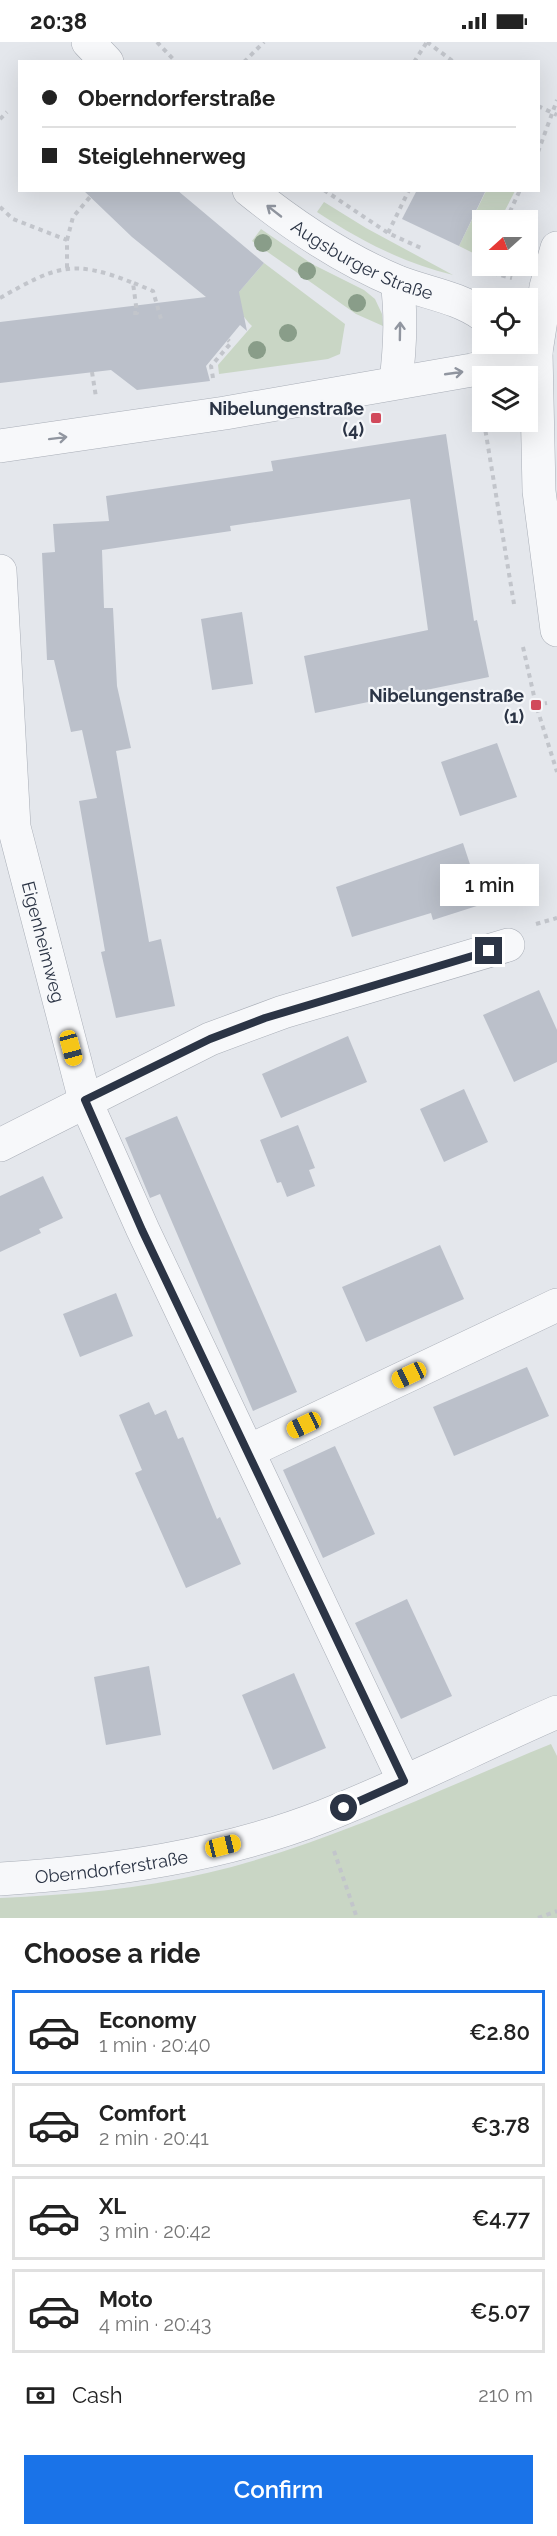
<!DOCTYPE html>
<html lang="en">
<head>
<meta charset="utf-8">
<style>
  :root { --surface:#fff; --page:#f2f2f2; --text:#222; --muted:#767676; --line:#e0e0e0; --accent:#1a73e8 }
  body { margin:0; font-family:Raleway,sans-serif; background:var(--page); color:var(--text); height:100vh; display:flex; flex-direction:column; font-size:22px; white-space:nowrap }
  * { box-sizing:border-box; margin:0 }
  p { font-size:20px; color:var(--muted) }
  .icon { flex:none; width:33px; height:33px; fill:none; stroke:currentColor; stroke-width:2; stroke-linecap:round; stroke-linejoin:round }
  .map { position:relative; height:1876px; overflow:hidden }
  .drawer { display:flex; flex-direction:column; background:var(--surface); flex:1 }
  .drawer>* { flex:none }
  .banner { position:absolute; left:18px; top:18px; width:522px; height:132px; border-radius:0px; box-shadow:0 6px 24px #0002; display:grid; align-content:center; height:132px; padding:0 24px; background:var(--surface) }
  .needle { width:39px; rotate:249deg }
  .buttons { position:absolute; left:472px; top:168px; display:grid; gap:12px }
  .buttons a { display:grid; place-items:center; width:66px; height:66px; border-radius:0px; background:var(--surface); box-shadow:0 6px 24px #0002; font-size:30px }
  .end { position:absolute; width:27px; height:27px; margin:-14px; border:8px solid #2b3445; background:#fff; box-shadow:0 0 0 3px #fff }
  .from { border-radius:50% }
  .bubble { position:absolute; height:42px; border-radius:0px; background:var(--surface); box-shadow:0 6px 24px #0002; font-size:20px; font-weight:600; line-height:42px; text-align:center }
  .car { position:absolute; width:18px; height:36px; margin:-18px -9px; border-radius:8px; box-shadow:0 0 4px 2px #0007; background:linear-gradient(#f5c518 24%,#345 0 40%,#f5c518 0 76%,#345 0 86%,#f5c518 0) }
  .banner b { display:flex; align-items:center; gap:21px; height:57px; font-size:22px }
  .banner b+b { border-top:2px solid var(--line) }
  .banner i { width:15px; height:15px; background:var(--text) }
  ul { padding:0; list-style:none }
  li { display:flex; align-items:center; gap:18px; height:84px; margin:0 12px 9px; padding:0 12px; border:3px solid var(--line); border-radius:0px }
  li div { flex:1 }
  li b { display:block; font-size:22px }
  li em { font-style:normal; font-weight:600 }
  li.active { border-color:var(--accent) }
  li>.icon { width:54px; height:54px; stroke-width:1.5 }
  h2 { padding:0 24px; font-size:27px; line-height:72px }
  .pay { display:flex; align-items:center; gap:15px; height:66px; padding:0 24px; font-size:22px }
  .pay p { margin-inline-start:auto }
  .primary-button { display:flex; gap:12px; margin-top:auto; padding:12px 24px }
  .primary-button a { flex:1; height:69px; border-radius:0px; background:var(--accent); color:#fff; font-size:24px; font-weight:600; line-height:69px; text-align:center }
  .status { display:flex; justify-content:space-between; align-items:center; height:42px; padding:0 30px; background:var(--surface); direction:ltr }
  .status svg { height:16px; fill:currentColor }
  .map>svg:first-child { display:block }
  .green { fill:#c9d6c5 }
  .building { fill:#bbc0ca }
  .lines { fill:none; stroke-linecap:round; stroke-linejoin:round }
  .minor-casing { stroke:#a9aeb7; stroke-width:34 }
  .path { stroke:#c2c5cb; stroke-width:4; stroke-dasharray:4.5 4.5; stroke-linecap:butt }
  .minor { stroke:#f7f8fa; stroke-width:33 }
  .tree { fill:#899d89 }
  .oneway { stroke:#9196a0 }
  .route { stroke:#2b3445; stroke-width:8 }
  .poi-dot { fill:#d1495b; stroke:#f4f6f9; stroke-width:2 }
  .labels { text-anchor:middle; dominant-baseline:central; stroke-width:4.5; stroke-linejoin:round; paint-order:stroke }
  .street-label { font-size:18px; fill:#2b3445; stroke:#f4f6f9 }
  .poi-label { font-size:18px; font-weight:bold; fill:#2b3445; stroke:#f4f6f9; text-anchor:end }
</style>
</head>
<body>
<div class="status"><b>20:38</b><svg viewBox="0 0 49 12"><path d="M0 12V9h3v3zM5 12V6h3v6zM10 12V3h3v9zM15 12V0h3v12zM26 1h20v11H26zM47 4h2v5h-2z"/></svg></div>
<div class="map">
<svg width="557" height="1876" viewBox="0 0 557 1876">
  <rect width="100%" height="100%" fill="#e4e7ec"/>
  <g class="green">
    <polygon points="486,149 515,149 500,178 483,178 483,216 459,204"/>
    <path d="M324,160L366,186L453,233C403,221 359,198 317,170Z"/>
    <polygon points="261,187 312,222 364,248 375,257 382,272 383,284 356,272 252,199"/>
    <path d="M264,221L345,282L340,312L328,317L219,332L218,323L252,284C243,276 241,267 231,259Z"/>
    <path d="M551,1702L557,1714V1876H0V1856C69,1853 140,1847 207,1831C326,1803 438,1748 551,1702Z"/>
  </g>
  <g class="building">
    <polygon points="83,148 177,148 264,221 239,250 247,289 240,283 206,324 210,339 137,348 111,328 0,341 0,280 206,255 132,195"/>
    <polygon points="417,148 486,148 459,204 402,177"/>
    <polygon points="446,392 474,579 477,578 489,635 315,671 304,614 428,588 410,457 230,484 231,489 102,508 104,566 113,566 117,644 131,706 116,709 149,900 161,897 175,964 116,976 101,910 105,909 79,759 97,756 82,688 71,690 54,618 47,618 42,511 55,510 53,482 109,479 106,454 273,429 271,419"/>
    <polygon points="242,570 253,642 212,648 201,577"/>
    <polygon points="497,701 517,755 460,774 441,720"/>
    <polygon points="463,801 483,862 433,878 431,871 352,895 336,845"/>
    <polygon points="539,948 557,988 557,1020 514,1040 483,973"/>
    <polygon points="348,994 367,1040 281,1076 262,1032"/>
    <polygon points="464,1047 488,1100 444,1120 420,1067"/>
    <polygon points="177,1074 297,1350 253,1369 160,1152 150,1156 125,1096"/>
    <polygon points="298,1083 315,1126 309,1128 315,1144 287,1155 281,1140 277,1141 260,1098"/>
    <polygon points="43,1134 63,1176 39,1187 41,1191 0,1210 0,1154"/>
    <polygon points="440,1203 464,1257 366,1300 342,1245"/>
    <polygon points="116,1251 133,1294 80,1315 63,1272"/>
    <polygon points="527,1325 549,1374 454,1414 433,1365"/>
    <polygon points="149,1360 155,1373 166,1368 178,1397 183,1395 217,1477 220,1475 241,1522 186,1546 135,1431 142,1428 119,1373"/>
    <polygon points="335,1404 375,1492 323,1516 283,1428"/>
    <polygon points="407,1557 452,1654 401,1677 355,1581"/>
    <polygon points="149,1624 161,1693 106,1703 94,1635"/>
    <polygon points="294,1631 326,1706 273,1728 242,1653"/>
  </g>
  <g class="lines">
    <defs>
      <g id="minor">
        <polyline points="88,0 107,20"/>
        <path id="s1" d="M249,148C295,185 343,217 398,240C426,251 458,255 483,273"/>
        <polyline points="557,206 546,245 536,310 539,449 557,588"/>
        <path d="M396,339C400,306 402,273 397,240"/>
        <polyline points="0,404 225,371 472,328 536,310"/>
        <path id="s2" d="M0,529L14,785L85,1058L143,1188L404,1739"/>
        <polyline points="0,1103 210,997 283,970 508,903"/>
        <polyline points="249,1409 557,1263"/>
        <path id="s3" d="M0,1837C109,1830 222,1814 324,1774C403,1743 479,1704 557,1670"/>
      </g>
    </defs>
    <use href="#minor" class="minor-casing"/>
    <g class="path">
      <polyline points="157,0 176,20"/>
      <polyline points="427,0 454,20"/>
      <polyline points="244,20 264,0"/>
      <polyline points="414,20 427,0"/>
      <polyline points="538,64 557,73"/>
      <polyline points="0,77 7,70"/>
      <polyline points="538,110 557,58"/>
      <polyline points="324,148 388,191 421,206"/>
      <polyline points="0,165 13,177 67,198 67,226"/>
      <polyline points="506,178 520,148"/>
      <polyline points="388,191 409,148"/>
      <polyline points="67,198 73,175 90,155"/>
      <polyline points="484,229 512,236"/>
      <polyline points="134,241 153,249 161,277"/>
      <path d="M0,256C55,225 72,216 133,241L137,271H132"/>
      <polyline points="92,330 96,355"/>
      <polyline points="213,336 211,324 231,301 228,298"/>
      <polyline points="484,380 514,562"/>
      <polyline points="523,605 536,663 557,730"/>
      <polyline points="536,663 547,661"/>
      <polyline points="536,882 557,876"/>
      <polyline points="334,1809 357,1876"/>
      <polyline points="538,1876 557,1869"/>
    </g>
    <use href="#minor" class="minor"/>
  </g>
  <g class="tree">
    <circle cx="263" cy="201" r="9"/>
    <circle cx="307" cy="229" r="9"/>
    <circle cx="357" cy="261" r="9"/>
    <circle cx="288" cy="291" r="9"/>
    <circle cx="257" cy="308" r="9"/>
  </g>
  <defs><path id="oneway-shaft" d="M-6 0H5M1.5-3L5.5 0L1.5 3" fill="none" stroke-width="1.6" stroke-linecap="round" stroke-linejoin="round" transform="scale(1.5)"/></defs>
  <g class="oneway">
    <use href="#oneway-shaft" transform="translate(274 169) rotate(-142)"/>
    <use href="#oneway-shaft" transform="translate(400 289) rotate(-89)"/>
    <use href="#oneway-shaft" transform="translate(454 331) rotate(-8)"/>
    <use href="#oneway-shaft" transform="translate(58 396) rotate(-7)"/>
  </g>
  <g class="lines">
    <polyline class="route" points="344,1766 404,1739 142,1188 85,1058 210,997 265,976 489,909"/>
  </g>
  <g class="poi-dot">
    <rect x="370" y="370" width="12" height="12" rx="3"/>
    <rect x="530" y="657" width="12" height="12" rx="3"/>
  </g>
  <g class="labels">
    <g class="street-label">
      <text stroke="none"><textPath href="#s1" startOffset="134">Augsburger Straße</textPath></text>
      <text stroke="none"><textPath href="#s2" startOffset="375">Eigenheimweg</textPath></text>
      <text stroke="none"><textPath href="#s3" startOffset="112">Oberndorferstraße</textPath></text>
    </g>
    <g class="poi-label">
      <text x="364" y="366">Nibelungenstraße<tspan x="364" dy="21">(4)</tspan></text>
      <text x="524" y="653">Nibelungenstraße<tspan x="524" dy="21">(1)</tspan></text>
    </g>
  </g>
</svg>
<div class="buttons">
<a><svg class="needle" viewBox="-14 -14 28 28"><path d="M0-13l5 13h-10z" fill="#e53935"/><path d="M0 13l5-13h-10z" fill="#767676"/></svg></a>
<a><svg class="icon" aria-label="locate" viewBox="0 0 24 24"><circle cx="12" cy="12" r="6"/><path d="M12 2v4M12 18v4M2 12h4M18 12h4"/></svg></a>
<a><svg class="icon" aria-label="layers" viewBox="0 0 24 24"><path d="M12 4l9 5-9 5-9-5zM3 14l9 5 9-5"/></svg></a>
</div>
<i class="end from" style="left:344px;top:1766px"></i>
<i class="end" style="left:489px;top:909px"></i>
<div class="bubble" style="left:440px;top:822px;width:99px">1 min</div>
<i class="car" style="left:71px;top:1006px;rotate:165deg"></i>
<i class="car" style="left:409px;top:1333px;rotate:245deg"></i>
<i class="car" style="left:304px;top:1383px;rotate:245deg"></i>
<i class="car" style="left:223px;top:1804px;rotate:76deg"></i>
<div class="banner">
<b><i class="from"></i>Oberndorferstraße</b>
<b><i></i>Steiglehnerweg</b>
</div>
</div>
<section class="drawer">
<h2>Choose a ride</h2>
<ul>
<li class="active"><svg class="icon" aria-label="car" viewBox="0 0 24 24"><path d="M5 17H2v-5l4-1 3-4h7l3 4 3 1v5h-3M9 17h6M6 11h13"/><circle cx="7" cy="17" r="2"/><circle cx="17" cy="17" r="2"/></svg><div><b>Economy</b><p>1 min · 20:40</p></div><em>€2.80</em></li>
<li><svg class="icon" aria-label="car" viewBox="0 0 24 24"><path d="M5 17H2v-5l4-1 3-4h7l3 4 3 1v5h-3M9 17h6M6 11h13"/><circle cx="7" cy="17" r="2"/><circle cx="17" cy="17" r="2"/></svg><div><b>Comfort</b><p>2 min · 20:41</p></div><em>€3.78</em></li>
<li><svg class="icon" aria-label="car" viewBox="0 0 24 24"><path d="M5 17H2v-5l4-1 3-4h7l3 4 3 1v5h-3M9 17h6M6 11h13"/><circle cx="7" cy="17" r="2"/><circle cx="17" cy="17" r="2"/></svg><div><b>XL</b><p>3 min · 20:42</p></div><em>€4.77</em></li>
<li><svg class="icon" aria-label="car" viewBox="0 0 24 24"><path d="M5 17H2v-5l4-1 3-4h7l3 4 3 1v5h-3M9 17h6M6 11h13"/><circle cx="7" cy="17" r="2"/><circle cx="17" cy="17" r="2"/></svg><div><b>Moto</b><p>4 min · 20:43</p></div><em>€5.07</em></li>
</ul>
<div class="pay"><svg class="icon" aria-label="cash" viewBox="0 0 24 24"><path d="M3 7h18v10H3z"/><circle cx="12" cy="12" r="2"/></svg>Cash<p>210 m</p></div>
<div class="primary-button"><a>Confirm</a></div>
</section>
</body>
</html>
